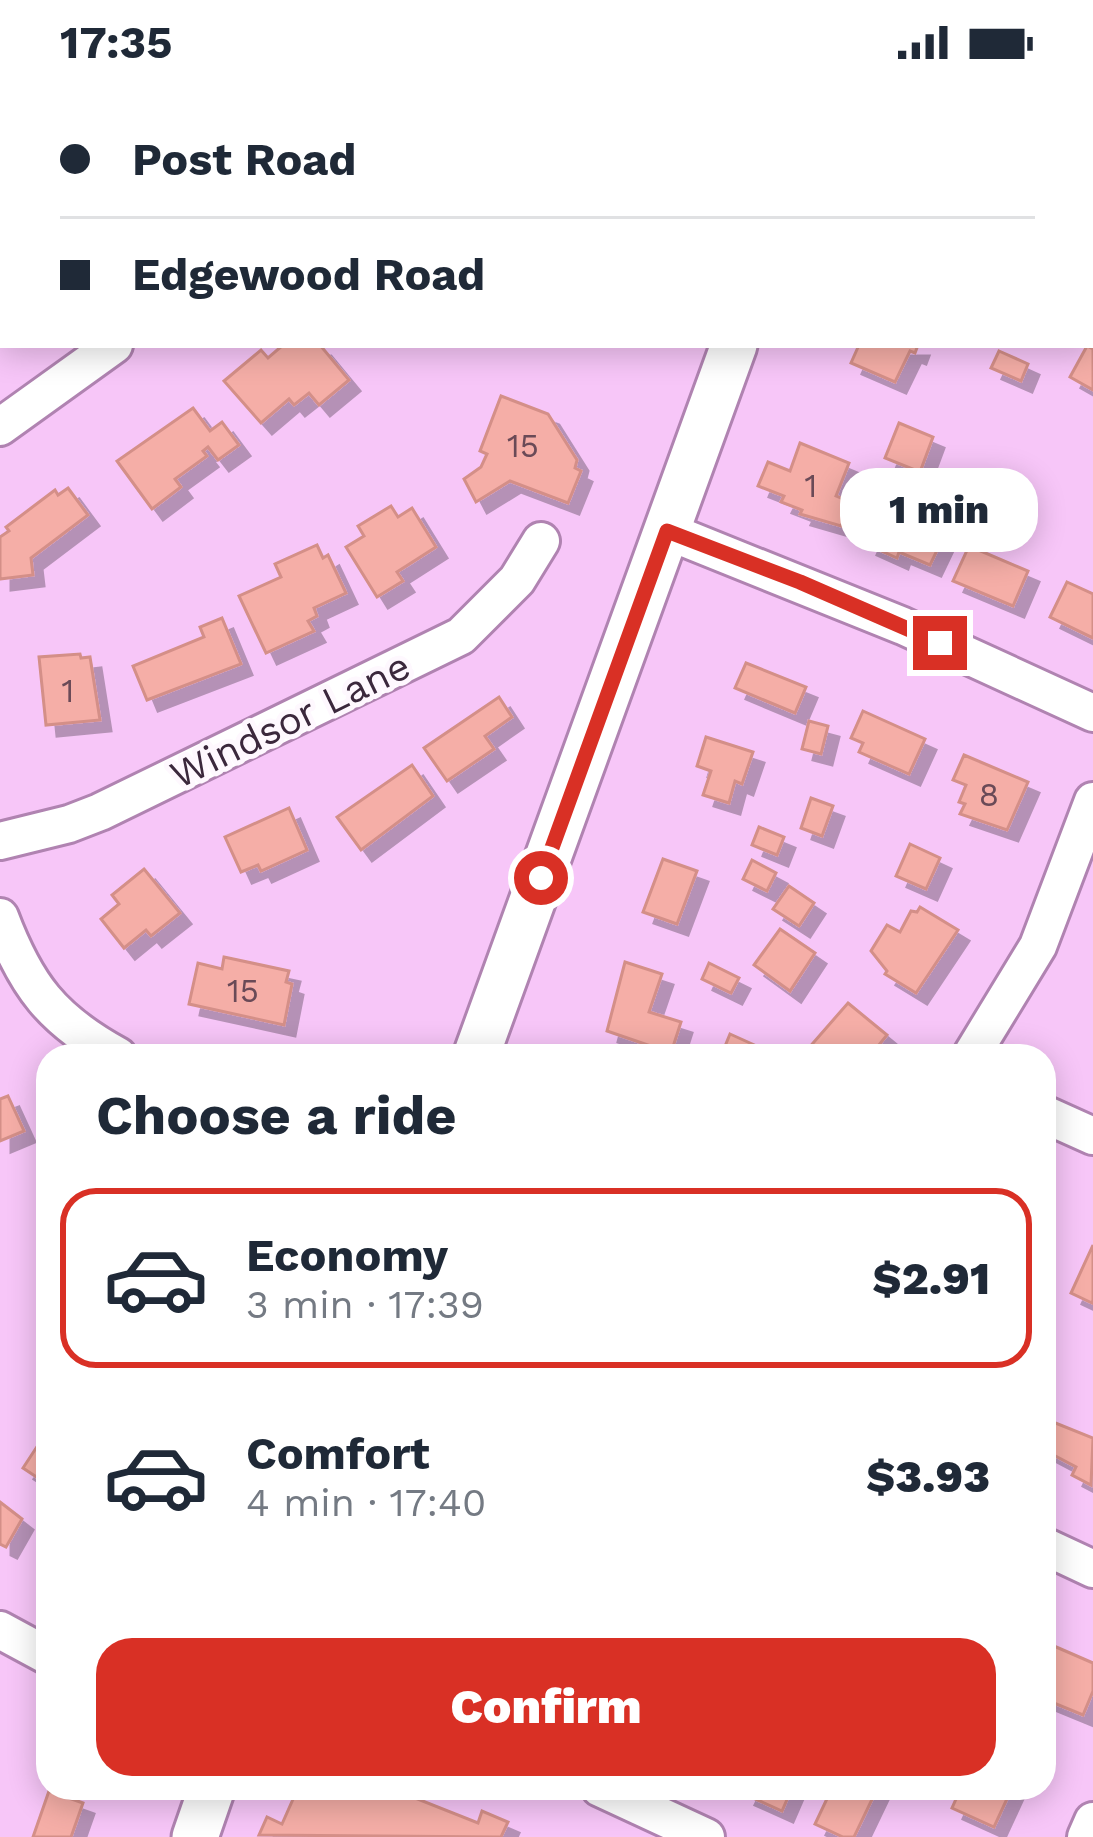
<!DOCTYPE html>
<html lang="en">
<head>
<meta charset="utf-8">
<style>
  :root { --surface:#fff; --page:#f6f6f7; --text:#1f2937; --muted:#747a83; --line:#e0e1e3; --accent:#d93025 }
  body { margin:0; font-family:"Work Sans",sans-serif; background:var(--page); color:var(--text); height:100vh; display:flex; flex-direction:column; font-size:45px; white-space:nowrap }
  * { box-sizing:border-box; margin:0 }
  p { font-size:39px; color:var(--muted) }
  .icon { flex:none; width:66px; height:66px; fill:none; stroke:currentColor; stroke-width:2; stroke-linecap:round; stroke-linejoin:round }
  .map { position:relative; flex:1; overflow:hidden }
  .side { position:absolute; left:36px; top:960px; width:1020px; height:756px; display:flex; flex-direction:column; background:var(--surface); border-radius:36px; box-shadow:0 6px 30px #0003 }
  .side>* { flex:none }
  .guide { position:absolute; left:0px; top:0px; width:1095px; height:264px; box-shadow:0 6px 30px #0003; display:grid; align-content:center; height:264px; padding:0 60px; background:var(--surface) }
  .end { position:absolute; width:54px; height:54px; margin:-27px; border:15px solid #d93025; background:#fff; box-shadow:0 0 0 6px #fff }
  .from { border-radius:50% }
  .bubble { position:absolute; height:84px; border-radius:36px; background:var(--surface); box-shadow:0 6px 30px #0003; font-size:39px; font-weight:800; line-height:84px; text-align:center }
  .guide b { display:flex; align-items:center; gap:42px; height:114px; font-size:45px }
  .guide b+b { border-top:3px solid var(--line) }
  .guide i { width:30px; height:30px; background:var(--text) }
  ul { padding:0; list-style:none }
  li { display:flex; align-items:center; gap:36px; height:180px; margin:0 24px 18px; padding:0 36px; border:6px solid transparent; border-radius:36px }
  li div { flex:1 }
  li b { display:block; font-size:45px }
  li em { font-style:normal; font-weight:800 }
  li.active { border-color:var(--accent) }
  li>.icon { width:108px; height:108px; stroke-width:1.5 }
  h2 { padding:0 60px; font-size:54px; line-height:144px }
  .cta { display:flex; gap:24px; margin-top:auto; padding:24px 60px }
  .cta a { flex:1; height:138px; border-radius:36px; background:var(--accent); color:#fff; font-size:48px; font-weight:800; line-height:138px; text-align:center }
  .status { display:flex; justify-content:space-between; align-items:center; height:84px; padding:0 60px; background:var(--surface); direction:ltr }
  .status svg { height:33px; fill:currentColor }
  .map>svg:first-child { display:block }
  .building { fill:#f5aea7; stroke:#d48f88; stroke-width:3; filter:url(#shadow) }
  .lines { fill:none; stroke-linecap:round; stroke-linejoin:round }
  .minor-casing { stroke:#b083b1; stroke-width:42 }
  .major-casing { stroke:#b083b1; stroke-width:51 }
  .minor { stroke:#fff; stroke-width:36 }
  .major { stroke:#fff; stroke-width:45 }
  .route { stroke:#d93025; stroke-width:15 }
  .labels { text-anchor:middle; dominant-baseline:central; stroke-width:10; stroke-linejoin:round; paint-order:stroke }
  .number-label { font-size:33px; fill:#6a4a57 }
  .street-label { font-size:39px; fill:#3b283c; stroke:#fef8fe }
</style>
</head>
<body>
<div class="status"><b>17:35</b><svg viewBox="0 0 49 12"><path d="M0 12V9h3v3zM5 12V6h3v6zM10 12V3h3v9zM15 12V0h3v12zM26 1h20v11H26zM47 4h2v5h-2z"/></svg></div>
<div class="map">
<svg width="1093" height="1753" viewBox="0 0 1093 1753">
  <defs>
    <filter id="shadow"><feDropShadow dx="11" dy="11" stdDeviation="0" flood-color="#0004"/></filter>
  </defs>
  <rect width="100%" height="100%" fill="#f7c6f8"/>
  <g class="building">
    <polygon points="283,261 320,261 349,296 319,321 309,309 294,321 289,315 261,339 224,297 261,266 268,274"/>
    <polygon points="859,261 918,261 915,269 910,267 895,298 851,279"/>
    <polygon points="1087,262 1093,265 1093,306 1070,293"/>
    <polygon points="999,267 1028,280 1021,297 991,284"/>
    <polygon points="501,312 548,330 577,376 575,384 581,387 568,419 510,397 476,418 464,395 481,383 487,370 480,367"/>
    <polygon points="193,324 210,347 222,338 239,361 218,376 208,363 203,367 207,372 175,395 181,403 152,425 117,377"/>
    <polygon points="899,339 933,353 920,388 885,374"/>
    <polygon points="800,359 849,379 836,412 851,418 841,442 800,430 802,426 781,418 784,412 758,402 768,378 790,387"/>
    <polygon points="985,391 1004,399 992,425 974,417"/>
    <polygon points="926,395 963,412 930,481 899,468 897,474 866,460 873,444 863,439 875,413 883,417 890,400 918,412"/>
    <polygon points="68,404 88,431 31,474 33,491 0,495 0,453 9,447 6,443 55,406 58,411"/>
    <polygon points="391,422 398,433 412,424 436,463 397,488 403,497 377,513 346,463 364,452 358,442"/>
    <polygon points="317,461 323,474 328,471 346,509 314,524 317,532 308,537 314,547 266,569 239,512 281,493 275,480"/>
    <polygon points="969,462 1028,487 1013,522 953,497"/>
    <polygon points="1067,498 1093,510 1093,554 1050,533"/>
    <polygon points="222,534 241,580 147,616 133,582 204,553 200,543"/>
    <polygon points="80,570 81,574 90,573 100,636 46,641 39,573"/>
    <polygon points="746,579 806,603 795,629 735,604"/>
    <polygon points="499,613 512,633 485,652 494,665 447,697 424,664"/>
    <polygon points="863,627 925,655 909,690 859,668 863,659 851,654"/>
    <polygon points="809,637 828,642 821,670 802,665"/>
    <polygon points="706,653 753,668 742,700 735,697 729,719 703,711 711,687 697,682"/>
    <polygon points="964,671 1028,698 1007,746 960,730 965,720 959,718 966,701 953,696"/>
    <polygon points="412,681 433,712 361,766 337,733"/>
    <polygon points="811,714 833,722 822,752 801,744"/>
    <polygon points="289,724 307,766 261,787 258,781 241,788 225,753"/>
    <polygon points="759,743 784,753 777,771 752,761"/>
    <polygon points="910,760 940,774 926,805 896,792"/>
    <polygon points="663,775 697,787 677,840 643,828"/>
    <polygon points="752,776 776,789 767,807 743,795"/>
    <polygon points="144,785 180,829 151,852 146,846 124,864 101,835 119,820 112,811"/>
    <polygon points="789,802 814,819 799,842 773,825"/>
    <polygon points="920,823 958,846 916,909 885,890 887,887 871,867 887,841 900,848 911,827 917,828"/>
    <polygon points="780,845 815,869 790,907 754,881"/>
    <polygon points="224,873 289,887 286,898 292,900 284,941 189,920 198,879 222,885"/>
    <polygon points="625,878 662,890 649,928 681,938 671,969 607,947"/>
    <polygon points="709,879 739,894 731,909 702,895"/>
    <polygon points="848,919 887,951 870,972 815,972 807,966"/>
    <polygon points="730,950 761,964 758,972 721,972"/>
    <polygon points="8,1012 24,1047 0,1057 0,1015"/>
    <polygon points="1093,1161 1093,1216 1092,1219 1071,1209"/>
    <polygon points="1048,1336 1093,1354 1091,1401 1072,1391 1076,1383 1044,1366"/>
    <polygon points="42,1355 48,1359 47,1400 23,1384"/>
    <polygon points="0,1418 22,1435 6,1463 0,1460"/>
    <polygon points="1047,1559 1093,1579 1093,1607 1083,1631 1044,1615"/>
    <polygon points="298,1704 372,1704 385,1709 390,1704 478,1739 482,1727 508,1738 501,1753 259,1751 267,1733 282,1740"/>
    <polygon points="747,1704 792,1704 782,1727 744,1710"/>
    <polygon points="832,1704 877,1705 854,1753 843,1753 815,1740"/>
    <polygon points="961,1704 1012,1704 994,1743 952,1724"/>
    <polygon points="49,1707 83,1719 71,1753 33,1753"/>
  </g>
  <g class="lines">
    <defs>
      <g id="minor">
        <polyline points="378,3 379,0"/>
        <polyline points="0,343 114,261"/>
        <polyline points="667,447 903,542 1093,629"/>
        <polyline points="0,757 69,740 100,728 461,552 517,496 541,457"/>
        <path d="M0,833C26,902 52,936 118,972"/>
        <polyline points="971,972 1038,862 1093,717"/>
        <polyline points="1044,1030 1093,1052"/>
        <polyline points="1044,1462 1093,1485"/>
        <polyline points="0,1546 48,1572"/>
        <polyline points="600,1704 706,1753"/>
        <polyline points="1086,1753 1093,1737"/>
      </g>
      <g id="major">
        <polyline points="827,3 828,0"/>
        <polyline points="476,972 734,261"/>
        <polyline points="195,1753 212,1704"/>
      </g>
    </defs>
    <use href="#minor" class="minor-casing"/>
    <use href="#major" class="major-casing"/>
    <use href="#minor" class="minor"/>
    <use href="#major" class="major"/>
  </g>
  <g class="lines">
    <polyline class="route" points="541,794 667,447 800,498 940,559"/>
  </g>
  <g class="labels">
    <g class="number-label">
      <text x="523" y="361">15</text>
      <text x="811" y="401">1</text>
      <text x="68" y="606">1</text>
      <text x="989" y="710">8</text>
      <text x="243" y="906">15</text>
    </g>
    <g class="street-label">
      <text transform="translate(290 636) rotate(-26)">Windsor Lane</text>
    </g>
  </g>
</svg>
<i class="end from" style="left:541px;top:794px"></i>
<i class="end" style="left:940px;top:559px"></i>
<div class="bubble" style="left:840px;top:384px;width:198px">1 min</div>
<div class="guide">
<b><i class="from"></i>Post Road</b>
<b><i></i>Edgewood Road</b>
</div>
<section class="side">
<h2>Choose a ride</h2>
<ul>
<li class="active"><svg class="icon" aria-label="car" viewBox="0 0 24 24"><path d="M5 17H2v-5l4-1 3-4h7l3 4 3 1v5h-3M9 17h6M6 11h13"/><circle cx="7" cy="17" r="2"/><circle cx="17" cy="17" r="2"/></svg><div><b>Economy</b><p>3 min · 17:39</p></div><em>$2.91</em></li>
<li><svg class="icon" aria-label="car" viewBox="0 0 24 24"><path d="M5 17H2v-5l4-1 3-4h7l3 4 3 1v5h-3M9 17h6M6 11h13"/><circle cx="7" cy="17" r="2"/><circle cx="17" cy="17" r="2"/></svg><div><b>Comfort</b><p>4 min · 17:40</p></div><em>$3.93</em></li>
</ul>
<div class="cta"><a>Confirm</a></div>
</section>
</div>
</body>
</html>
